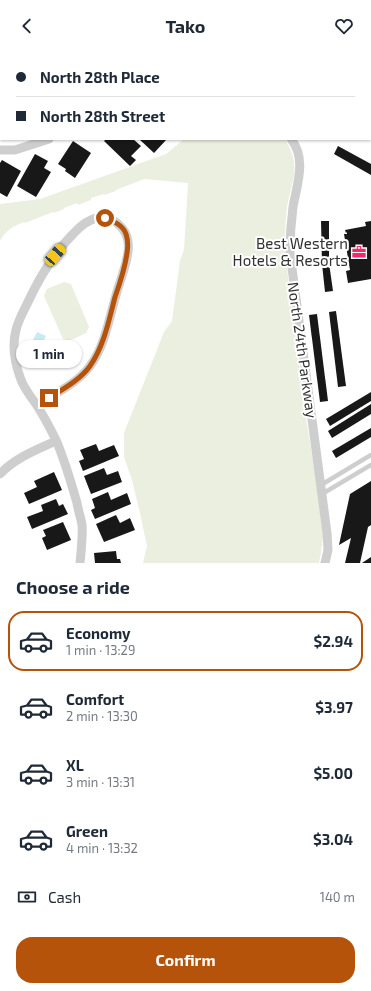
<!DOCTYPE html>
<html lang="en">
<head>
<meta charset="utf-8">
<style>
  :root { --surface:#fff; --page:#f2f2f3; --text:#1f2937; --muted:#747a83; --line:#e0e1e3; --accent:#b45309 }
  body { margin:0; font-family:"Exo 2",sans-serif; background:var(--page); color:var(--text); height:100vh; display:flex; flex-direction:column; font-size:15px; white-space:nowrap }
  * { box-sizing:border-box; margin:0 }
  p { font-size:13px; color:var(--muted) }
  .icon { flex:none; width:22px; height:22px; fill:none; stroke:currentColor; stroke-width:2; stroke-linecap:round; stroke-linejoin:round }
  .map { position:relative; height:511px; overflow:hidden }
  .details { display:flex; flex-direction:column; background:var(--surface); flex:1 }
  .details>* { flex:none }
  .top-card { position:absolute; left:0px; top:0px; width:371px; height:88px; box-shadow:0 1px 3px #0004; display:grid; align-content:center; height:88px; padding:0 16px; background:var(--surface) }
  .end { position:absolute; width:18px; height:18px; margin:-9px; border:5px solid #b45309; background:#fff; box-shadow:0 0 0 2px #fff }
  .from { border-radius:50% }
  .bubble { position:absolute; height:28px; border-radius:14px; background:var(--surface); box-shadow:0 1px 3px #0004; font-size:13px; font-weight:700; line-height:28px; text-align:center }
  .car { position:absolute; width:12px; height:24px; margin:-12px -6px; border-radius:5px; box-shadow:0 0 3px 1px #0007; background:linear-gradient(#f5c518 24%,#345 0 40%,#f5c518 0 76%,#345 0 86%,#f5c518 0) }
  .top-card b { display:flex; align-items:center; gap:14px; height:38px; font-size:15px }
  .top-card b+b { border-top:1px solid var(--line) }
  .top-card i { width:10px; height:10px; background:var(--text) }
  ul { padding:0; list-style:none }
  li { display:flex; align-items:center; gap:12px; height:60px; margin:0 8px 6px; padding:0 8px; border:2px solid transparent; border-radius:16px }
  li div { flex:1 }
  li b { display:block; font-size:15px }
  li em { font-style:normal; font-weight:700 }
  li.on { border-color:var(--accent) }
  li>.icon { width:36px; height:36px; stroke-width:1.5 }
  h2 { padding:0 16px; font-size:18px; line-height:48px }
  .pay { display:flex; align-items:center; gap:10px; height:44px; padding:0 16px; font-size:15px }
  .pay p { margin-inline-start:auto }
  .action { display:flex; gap:8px; margin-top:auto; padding:8px 16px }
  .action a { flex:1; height:46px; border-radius:16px; background:var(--accent); color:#fff; font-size:16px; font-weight:700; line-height:46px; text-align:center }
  header { display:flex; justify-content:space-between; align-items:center; height:52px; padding:0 16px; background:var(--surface); font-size:18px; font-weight:700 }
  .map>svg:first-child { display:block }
  .green { fill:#ebefdf }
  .water { fill:#caeaf0 }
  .building { fill:#181818 }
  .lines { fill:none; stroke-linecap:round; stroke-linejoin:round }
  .service { stroke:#cecece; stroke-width:4.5 }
  .minor { stroke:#cecece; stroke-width:9 }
  .route { stroke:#b45309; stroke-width:5 }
  .labels { text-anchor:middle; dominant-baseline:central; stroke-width:4; stroke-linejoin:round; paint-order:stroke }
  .poi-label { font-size:15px; fill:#313131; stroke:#fff; text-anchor:end }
  .street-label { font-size:15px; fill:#313131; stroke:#fff }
</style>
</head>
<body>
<header><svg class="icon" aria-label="back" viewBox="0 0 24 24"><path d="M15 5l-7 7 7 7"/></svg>Tako<svg class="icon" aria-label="heart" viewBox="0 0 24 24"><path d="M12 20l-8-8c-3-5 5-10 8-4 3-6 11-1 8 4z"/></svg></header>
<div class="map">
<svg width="371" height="511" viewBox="0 0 371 511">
  <rect width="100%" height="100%" fill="#fff"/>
  <g class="green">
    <path d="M184,87H285C302,116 292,126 287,155C285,170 285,186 285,201L307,372L317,434L323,483L321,501L319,511H143L147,494L140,461L132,428L124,405V381L164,280L172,269L178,224L180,208L184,198L188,131L144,127L116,138V139L104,143V142L91,146V148L78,153L77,151L64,156V157L54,161L53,160L25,171L24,170C12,175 6,178 0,189V152L40,147L166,102Z"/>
    <polygon points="64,230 71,232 89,275 86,281 69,289 63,287 44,244 47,237"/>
  </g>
  <polygon class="water" points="37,280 46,284 44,288 49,300 40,304 33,288"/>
  <g class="building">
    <polygon points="106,87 133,87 141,94 131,104 136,108 130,114 104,89"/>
    <polygon points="139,87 167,87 154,101"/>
    <polygon points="73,89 91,101 75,126 65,119 66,117 58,112"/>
    <polygon points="338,94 371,112 371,123 334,102"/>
    <polygon points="35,102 48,109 44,116 51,120 36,145 17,134"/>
    <polygon points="2,108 21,119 7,145 0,141 0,111"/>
    <polygon points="321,169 329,169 329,211 322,211"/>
    <polygon points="371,169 371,227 348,231 346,219 350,218 344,182 347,182 347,180 346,181 345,178 366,174 365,170"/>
    <polygon points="329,211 333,239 325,240 322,212"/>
    <polygon points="336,259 346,334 338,335 329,260"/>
    <polygon points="317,262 328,349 320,350 309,263"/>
    <polygon points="371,340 371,349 330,374 326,367"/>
    <polygon points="371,352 371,362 332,386 328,379"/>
    <polygon points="371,376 371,385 336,406 332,399"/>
    <polygon points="96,392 99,399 114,393 119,404 83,419 79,409 84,407 80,398"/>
    <polygon points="104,416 107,423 118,419 122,430 91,442 84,424"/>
    <polygon points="54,420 62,438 29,452 24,441 37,435 34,429"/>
    <polygon points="371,429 371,473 368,475 360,511 345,511 351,486 339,493 350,442"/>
    <polygon points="108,440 111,448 127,441 131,452 95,467 91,458 95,456 92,447"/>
    <polygon points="56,447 59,454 63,452 68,462 32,477 27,465 43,459 41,453"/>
    <polygon points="116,463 120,471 130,466 135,478 104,490 96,472"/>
    <polygon points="63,470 71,488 47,498 42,486 46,484 43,478"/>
    <polygon points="116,499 117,507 120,507 121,511 95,511 94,501"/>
    <polygon points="371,505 371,511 362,511"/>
  </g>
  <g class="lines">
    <g class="service">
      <polyline points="321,433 371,403"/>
      <polyline points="322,442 371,413"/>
    </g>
    <g class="minor">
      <polyline points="237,0 237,1"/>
      <polyline points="96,1 99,0"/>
      <polyline points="154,1 158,0"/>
      <polyline points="0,34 1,34"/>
      <path d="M291,87C307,107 297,132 293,155C291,170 290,185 290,201L327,481L328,498L325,511"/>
      <polyline points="0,98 15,98 49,87"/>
      <path d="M37,353C54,342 78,331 90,314C105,294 109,267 116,243C120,229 126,215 128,200C129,192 128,183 122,176C106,157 88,166 74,181C54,201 39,226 27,252C23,260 18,269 16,278C12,293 15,311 20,325C23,335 30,344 36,352C44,364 50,376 56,388C65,409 71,430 77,451C78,458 81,466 82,473C83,483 81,500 80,511"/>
      <path d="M0,422C15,406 36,398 56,389"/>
    </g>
  </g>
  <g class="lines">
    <path class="route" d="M49,346C63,337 80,328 90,314C104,294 109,268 115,245C120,231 125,216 127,201C128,195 128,188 126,182C123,173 113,169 105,166"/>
  </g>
  <defs>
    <symbol id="office-bare" viewBox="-9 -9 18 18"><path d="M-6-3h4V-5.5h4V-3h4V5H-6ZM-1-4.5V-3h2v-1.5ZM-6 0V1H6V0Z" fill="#f3296a" stroke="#fff" stroke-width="2.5" paint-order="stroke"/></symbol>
  </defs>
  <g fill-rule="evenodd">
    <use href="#office-bare" x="349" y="190" width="20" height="20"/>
  </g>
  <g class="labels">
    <g class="poi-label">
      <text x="348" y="191">Best Western<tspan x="348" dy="17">Hotels &amp; Resorts</tspan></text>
    </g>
    <g class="street-label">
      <text transform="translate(303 298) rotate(82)">North 24th Parkway</text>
    </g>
  </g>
</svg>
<i class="end from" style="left:105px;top:166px"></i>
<i class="end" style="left:49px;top:346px"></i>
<div class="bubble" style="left:16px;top:288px;width:66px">1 min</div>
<i class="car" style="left:55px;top:203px;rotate:41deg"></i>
<div class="top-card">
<b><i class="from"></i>North 28th Place</b>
<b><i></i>North 28th Street</b>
</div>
</div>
<section class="details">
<h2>Choose a ride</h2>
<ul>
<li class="on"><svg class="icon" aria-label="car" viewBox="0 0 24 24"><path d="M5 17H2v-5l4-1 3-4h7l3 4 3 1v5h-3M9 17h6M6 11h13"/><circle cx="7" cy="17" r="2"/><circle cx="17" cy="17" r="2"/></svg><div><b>Economy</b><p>1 min · 13:29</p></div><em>$2.94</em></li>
<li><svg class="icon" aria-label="car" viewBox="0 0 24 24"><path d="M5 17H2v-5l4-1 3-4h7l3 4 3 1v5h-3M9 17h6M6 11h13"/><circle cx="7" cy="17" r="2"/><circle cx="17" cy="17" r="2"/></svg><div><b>Comfort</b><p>2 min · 13:30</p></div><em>$3.97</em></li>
<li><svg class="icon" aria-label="car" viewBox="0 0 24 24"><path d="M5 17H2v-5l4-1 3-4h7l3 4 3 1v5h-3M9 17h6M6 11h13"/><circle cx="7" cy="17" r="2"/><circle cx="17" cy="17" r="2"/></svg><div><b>XL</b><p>3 min · 13:31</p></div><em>$5.00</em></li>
<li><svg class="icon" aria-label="car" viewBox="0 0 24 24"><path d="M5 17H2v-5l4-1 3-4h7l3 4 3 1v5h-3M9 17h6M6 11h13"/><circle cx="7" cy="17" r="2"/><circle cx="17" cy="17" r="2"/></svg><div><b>Green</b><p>4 min · 13:32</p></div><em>$3.04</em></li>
</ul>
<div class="pay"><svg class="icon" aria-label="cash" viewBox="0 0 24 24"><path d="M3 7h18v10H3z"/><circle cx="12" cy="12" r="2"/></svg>Cash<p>140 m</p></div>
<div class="action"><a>Confirm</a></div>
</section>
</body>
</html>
